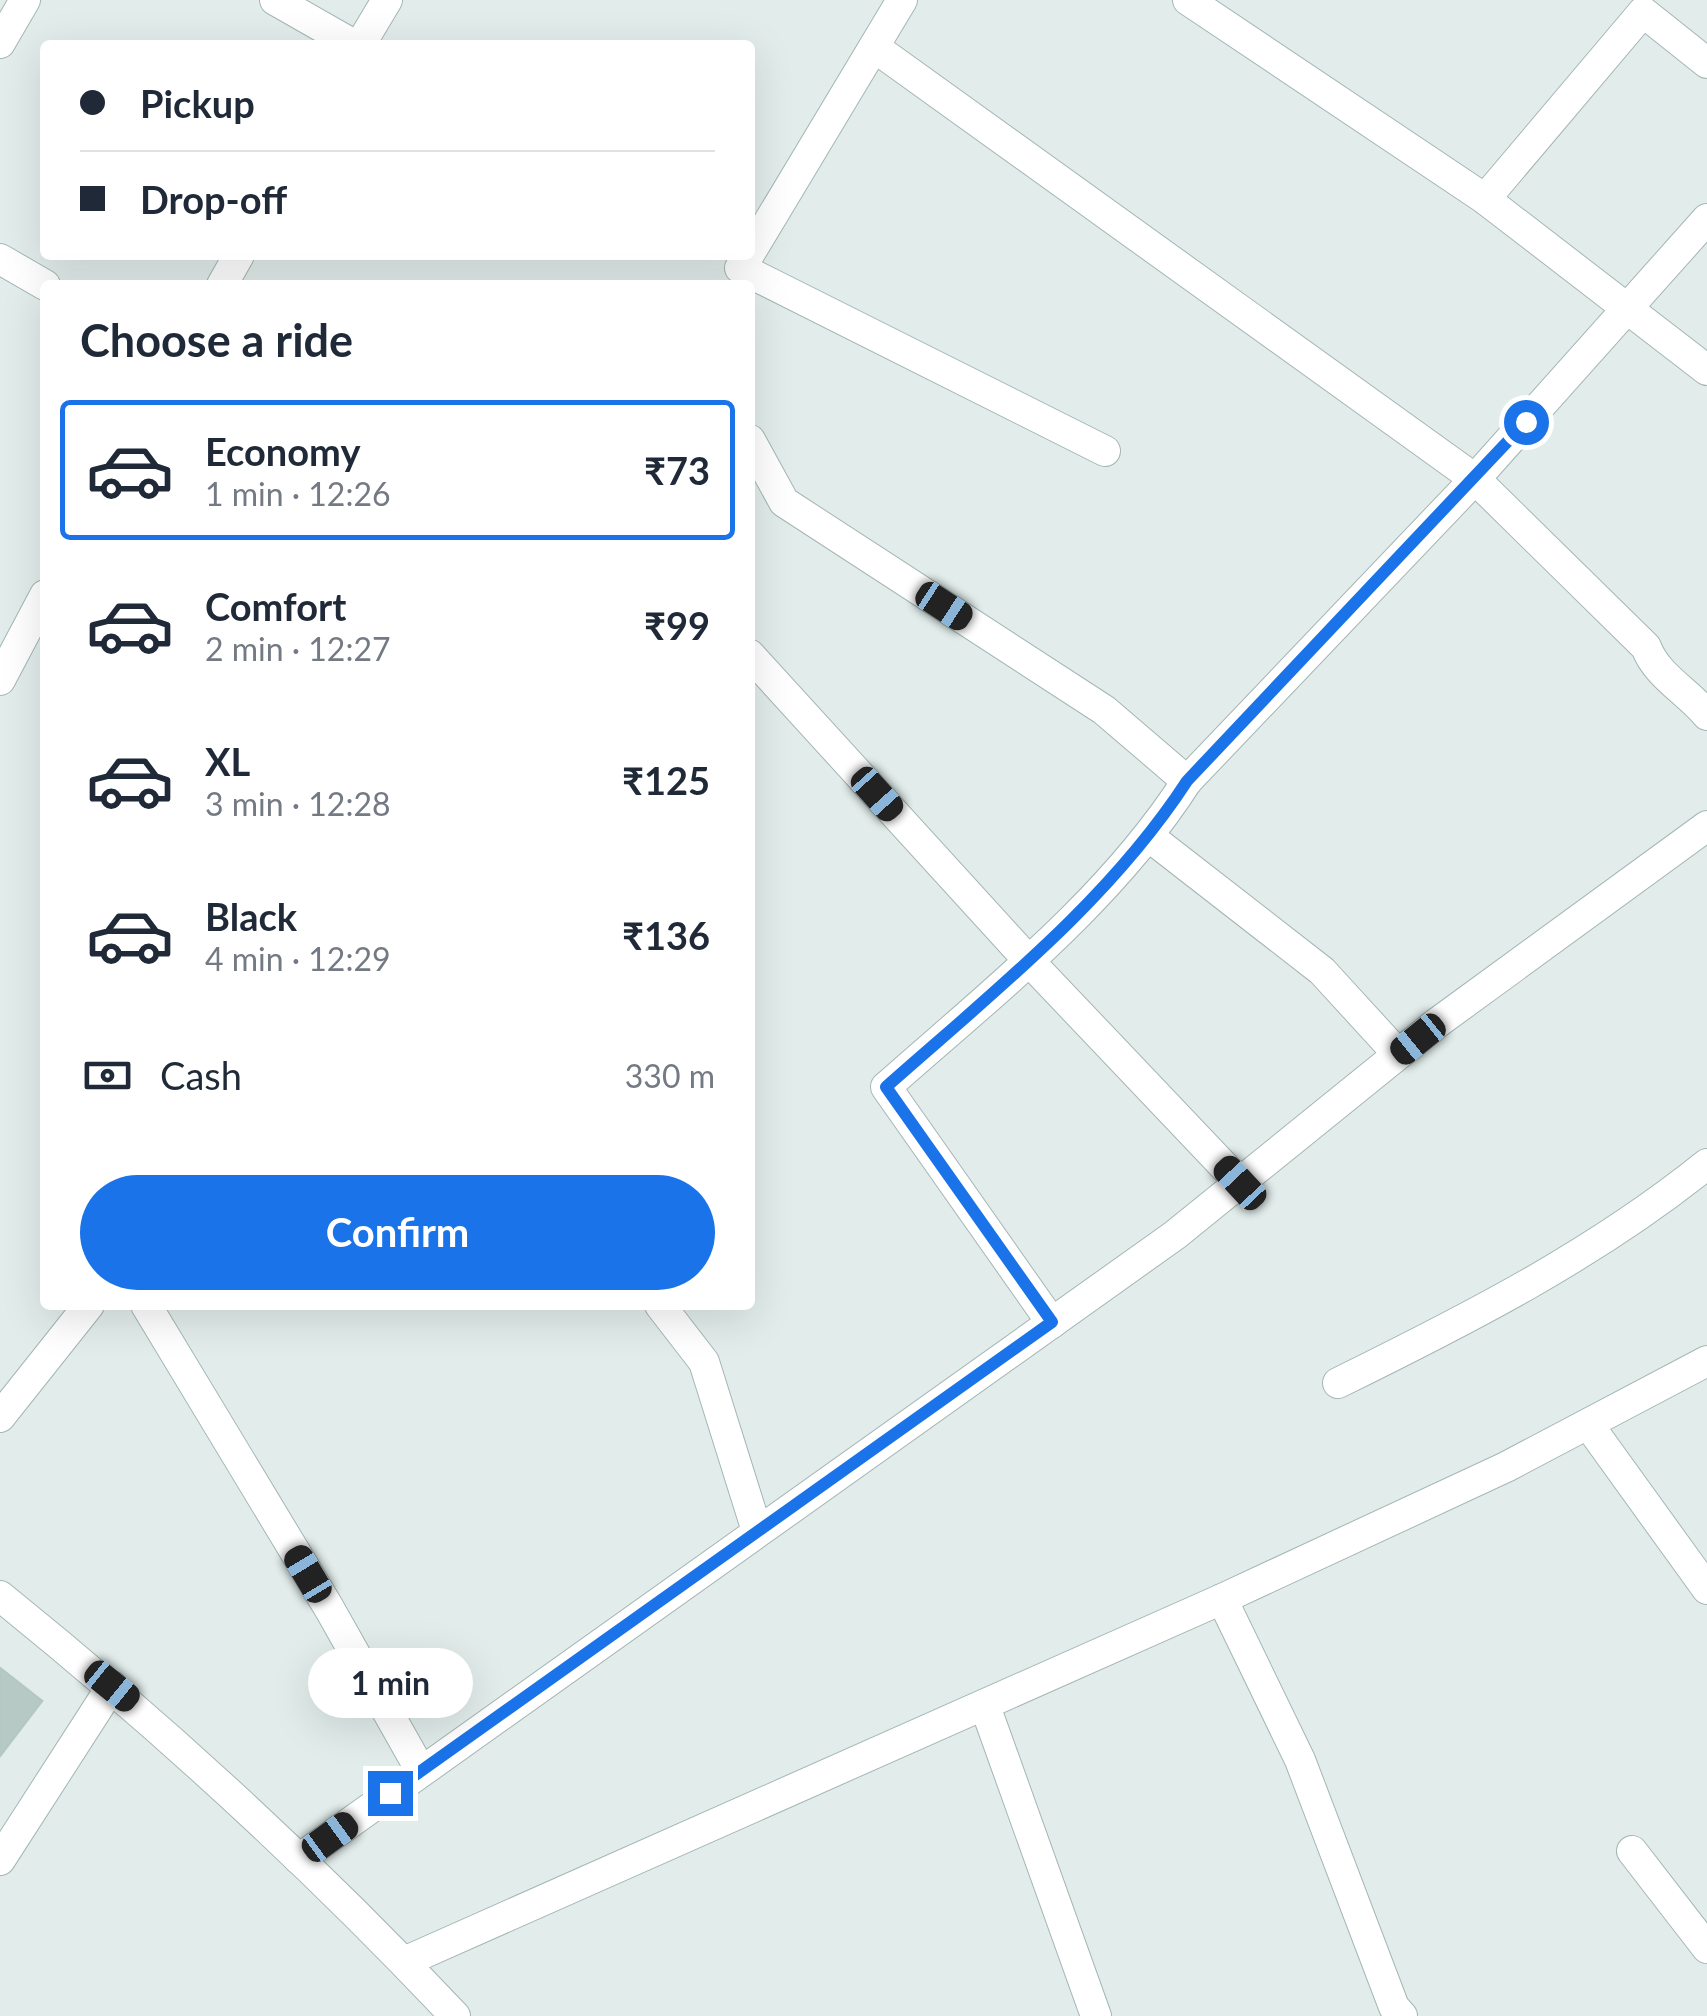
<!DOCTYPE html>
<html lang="en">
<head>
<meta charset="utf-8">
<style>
  :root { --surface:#fff; --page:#f6f6f7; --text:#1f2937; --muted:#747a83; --line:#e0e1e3; --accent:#1a73e8 }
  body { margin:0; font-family:Lato,sans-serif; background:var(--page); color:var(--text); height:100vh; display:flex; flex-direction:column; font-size:38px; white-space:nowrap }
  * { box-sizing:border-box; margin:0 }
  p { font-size:32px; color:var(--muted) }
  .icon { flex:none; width:55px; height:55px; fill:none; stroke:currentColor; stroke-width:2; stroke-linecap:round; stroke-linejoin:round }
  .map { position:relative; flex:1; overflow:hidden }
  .drawer { position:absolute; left:40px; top:280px; width:715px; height:1030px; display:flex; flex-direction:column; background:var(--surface); border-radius:10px; box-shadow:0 10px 40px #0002 }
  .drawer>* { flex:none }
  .top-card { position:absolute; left:40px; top:40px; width:715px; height:220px; border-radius:10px; box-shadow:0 10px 40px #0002; display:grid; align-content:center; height:220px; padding:0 40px; background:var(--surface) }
  .end { position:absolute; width:45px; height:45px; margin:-22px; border:12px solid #1a73e8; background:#fff; box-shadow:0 0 0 5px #fff }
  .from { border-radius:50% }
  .bubble { position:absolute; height:70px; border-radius:35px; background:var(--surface); box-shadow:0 10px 40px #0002; font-size:32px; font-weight:700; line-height:70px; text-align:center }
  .car { position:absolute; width:30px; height:60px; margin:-30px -15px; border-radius:12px; box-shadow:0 0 8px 2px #0007; background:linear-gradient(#222 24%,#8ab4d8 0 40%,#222 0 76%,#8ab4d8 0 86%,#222 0) }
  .top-card b { display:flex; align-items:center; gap:35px; height:95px; font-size:38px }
  .top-card b+b { border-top:2px solid var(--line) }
  .top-card i { width:25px; height:25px; background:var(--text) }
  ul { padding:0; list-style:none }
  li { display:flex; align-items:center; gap:30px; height:140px; margin:0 20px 15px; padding:0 20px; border:5px solid transparent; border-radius:10px }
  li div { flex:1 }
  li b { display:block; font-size:38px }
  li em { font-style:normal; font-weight:700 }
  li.selected { border-color:var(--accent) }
  li>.icon { width:90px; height:90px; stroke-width:1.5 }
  h2 { padding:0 40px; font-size:45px; line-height:120px }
  .pay { display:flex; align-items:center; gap:25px; height:110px; padding:0 40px; font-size:38px }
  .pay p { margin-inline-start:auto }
  .button { display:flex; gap:20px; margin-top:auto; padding:20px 40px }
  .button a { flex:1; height:115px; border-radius:60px; background:var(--accent); color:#fff; font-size:40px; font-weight:700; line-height:115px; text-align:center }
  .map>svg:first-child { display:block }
  .building { fill:#b7c9c4; stroke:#b3c8c3; stroke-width:2.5 }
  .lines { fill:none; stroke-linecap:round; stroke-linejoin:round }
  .minor-casing { stroke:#a4b6b4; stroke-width:32 }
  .minor { stroke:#fff; stroke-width:30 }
  .route { stroke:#1a73e8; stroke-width:12 }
</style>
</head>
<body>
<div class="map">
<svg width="1707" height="2016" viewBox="0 0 1707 2016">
  <rect width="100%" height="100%" fill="#e2edeb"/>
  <polygon class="building" points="0,1668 42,1701 0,1756"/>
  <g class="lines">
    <defs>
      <g id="minor">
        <polyline points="275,0 354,45"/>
        <polyline points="1188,0 1485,199 1707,370"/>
        <polyline points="0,43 25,0"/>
        <polyline points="360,45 387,0"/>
        <path d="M874,47L1475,479L1646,647C1657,676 1687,691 1707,715"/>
        <polyline points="1485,199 1643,12 1707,63"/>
        <polyline points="750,253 902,0"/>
        <polyline points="0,259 45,285"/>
        <polyline points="740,268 1105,451"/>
        <polyline points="222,285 239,255"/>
        <polyline points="750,440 784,502 1104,710 1187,781"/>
        <polyline points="750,655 1029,961 1240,1183"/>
        <polyline points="0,680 45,595"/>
        <polyline points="1151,838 1322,971 1398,1054"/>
        <polyline points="146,1305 329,1608 421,1771"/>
        <polyline points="660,1305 704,1362 757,1531"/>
        <path d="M1052,1323L886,1087C992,993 1110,901 1187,781L1475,479L1707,219"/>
        <path d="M1338,1383C1468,1319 1594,1255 1707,1164"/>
        <polyline points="0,1417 89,1305"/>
        <polyline points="1588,1424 1707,1589"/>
        <path d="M0,1596C161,1726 313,1865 455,2016"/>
        <polyline points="1222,1599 1300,1760 1394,2007 1402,2016"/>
        <polyline points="985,1706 1096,2016"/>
        <polyline points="1632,1851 1707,1948"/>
        <polyline points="299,1859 1175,1235 1437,1023 1707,826"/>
        <polyline points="0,1860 112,1686"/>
        <polyline points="404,1962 1222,1599 1506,1467 1707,1361"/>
      </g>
    </defs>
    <use href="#minor" class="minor-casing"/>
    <use href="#minor" class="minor"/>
  </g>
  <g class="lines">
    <path class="route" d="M390,1793L1052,1322L886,1087C992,993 1109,901 1187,781L1526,422"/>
  </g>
</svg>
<i class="end from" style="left:1526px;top:422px"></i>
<i class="end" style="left:390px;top:1793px"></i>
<div class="bubble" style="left:308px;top:1648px;width:165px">1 min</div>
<i class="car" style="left:944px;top:606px;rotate:123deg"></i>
<i class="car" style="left:877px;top:794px;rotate:138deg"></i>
<i class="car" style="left:1418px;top:1039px;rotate:231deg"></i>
<i class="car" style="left:1240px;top:1183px;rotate:317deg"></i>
<i class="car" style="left:308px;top:1574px;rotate:329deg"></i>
<i class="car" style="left:112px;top:1686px;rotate:129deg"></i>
<i class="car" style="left:330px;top:1837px;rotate:54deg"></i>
<div class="top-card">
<b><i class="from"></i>Pickup</b>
<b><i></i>Drop-off</b>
</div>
<section class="drawer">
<h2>Choose a ride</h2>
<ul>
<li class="selected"><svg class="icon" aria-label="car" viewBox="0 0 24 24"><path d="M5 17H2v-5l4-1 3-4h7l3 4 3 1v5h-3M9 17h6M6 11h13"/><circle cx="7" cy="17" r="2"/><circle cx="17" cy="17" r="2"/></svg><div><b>Economy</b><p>1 min · 12:26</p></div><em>₹73</em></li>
<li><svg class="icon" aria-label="car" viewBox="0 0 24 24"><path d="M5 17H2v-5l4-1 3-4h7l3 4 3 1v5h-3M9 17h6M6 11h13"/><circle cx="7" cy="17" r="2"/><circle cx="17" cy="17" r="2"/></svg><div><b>Comfort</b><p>2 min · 12:27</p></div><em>₹99</em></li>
<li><svg class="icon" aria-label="car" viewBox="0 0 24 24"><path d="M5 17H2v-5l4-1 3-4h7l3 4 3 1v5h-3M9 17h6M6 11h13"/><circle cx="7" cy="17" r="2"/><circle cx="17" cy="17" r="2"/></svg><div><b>XL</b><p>3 min · 12:28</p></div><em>₹125</em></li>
<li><svg class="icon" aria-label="car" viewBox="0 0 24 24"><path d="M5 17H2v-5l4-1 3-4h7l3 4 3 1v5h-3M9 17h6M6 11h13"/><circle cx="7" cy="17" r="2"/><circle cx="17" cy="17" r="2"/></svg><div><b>Black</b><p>4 min · 12:29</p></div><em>₹136</em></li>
</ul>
<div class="pay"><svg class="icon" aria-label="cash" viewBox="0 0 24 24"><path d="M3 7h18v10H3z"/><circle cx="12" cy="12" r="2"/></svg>Cash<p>330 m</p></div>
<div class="button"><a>Confirm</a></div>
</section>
</div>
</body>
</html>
